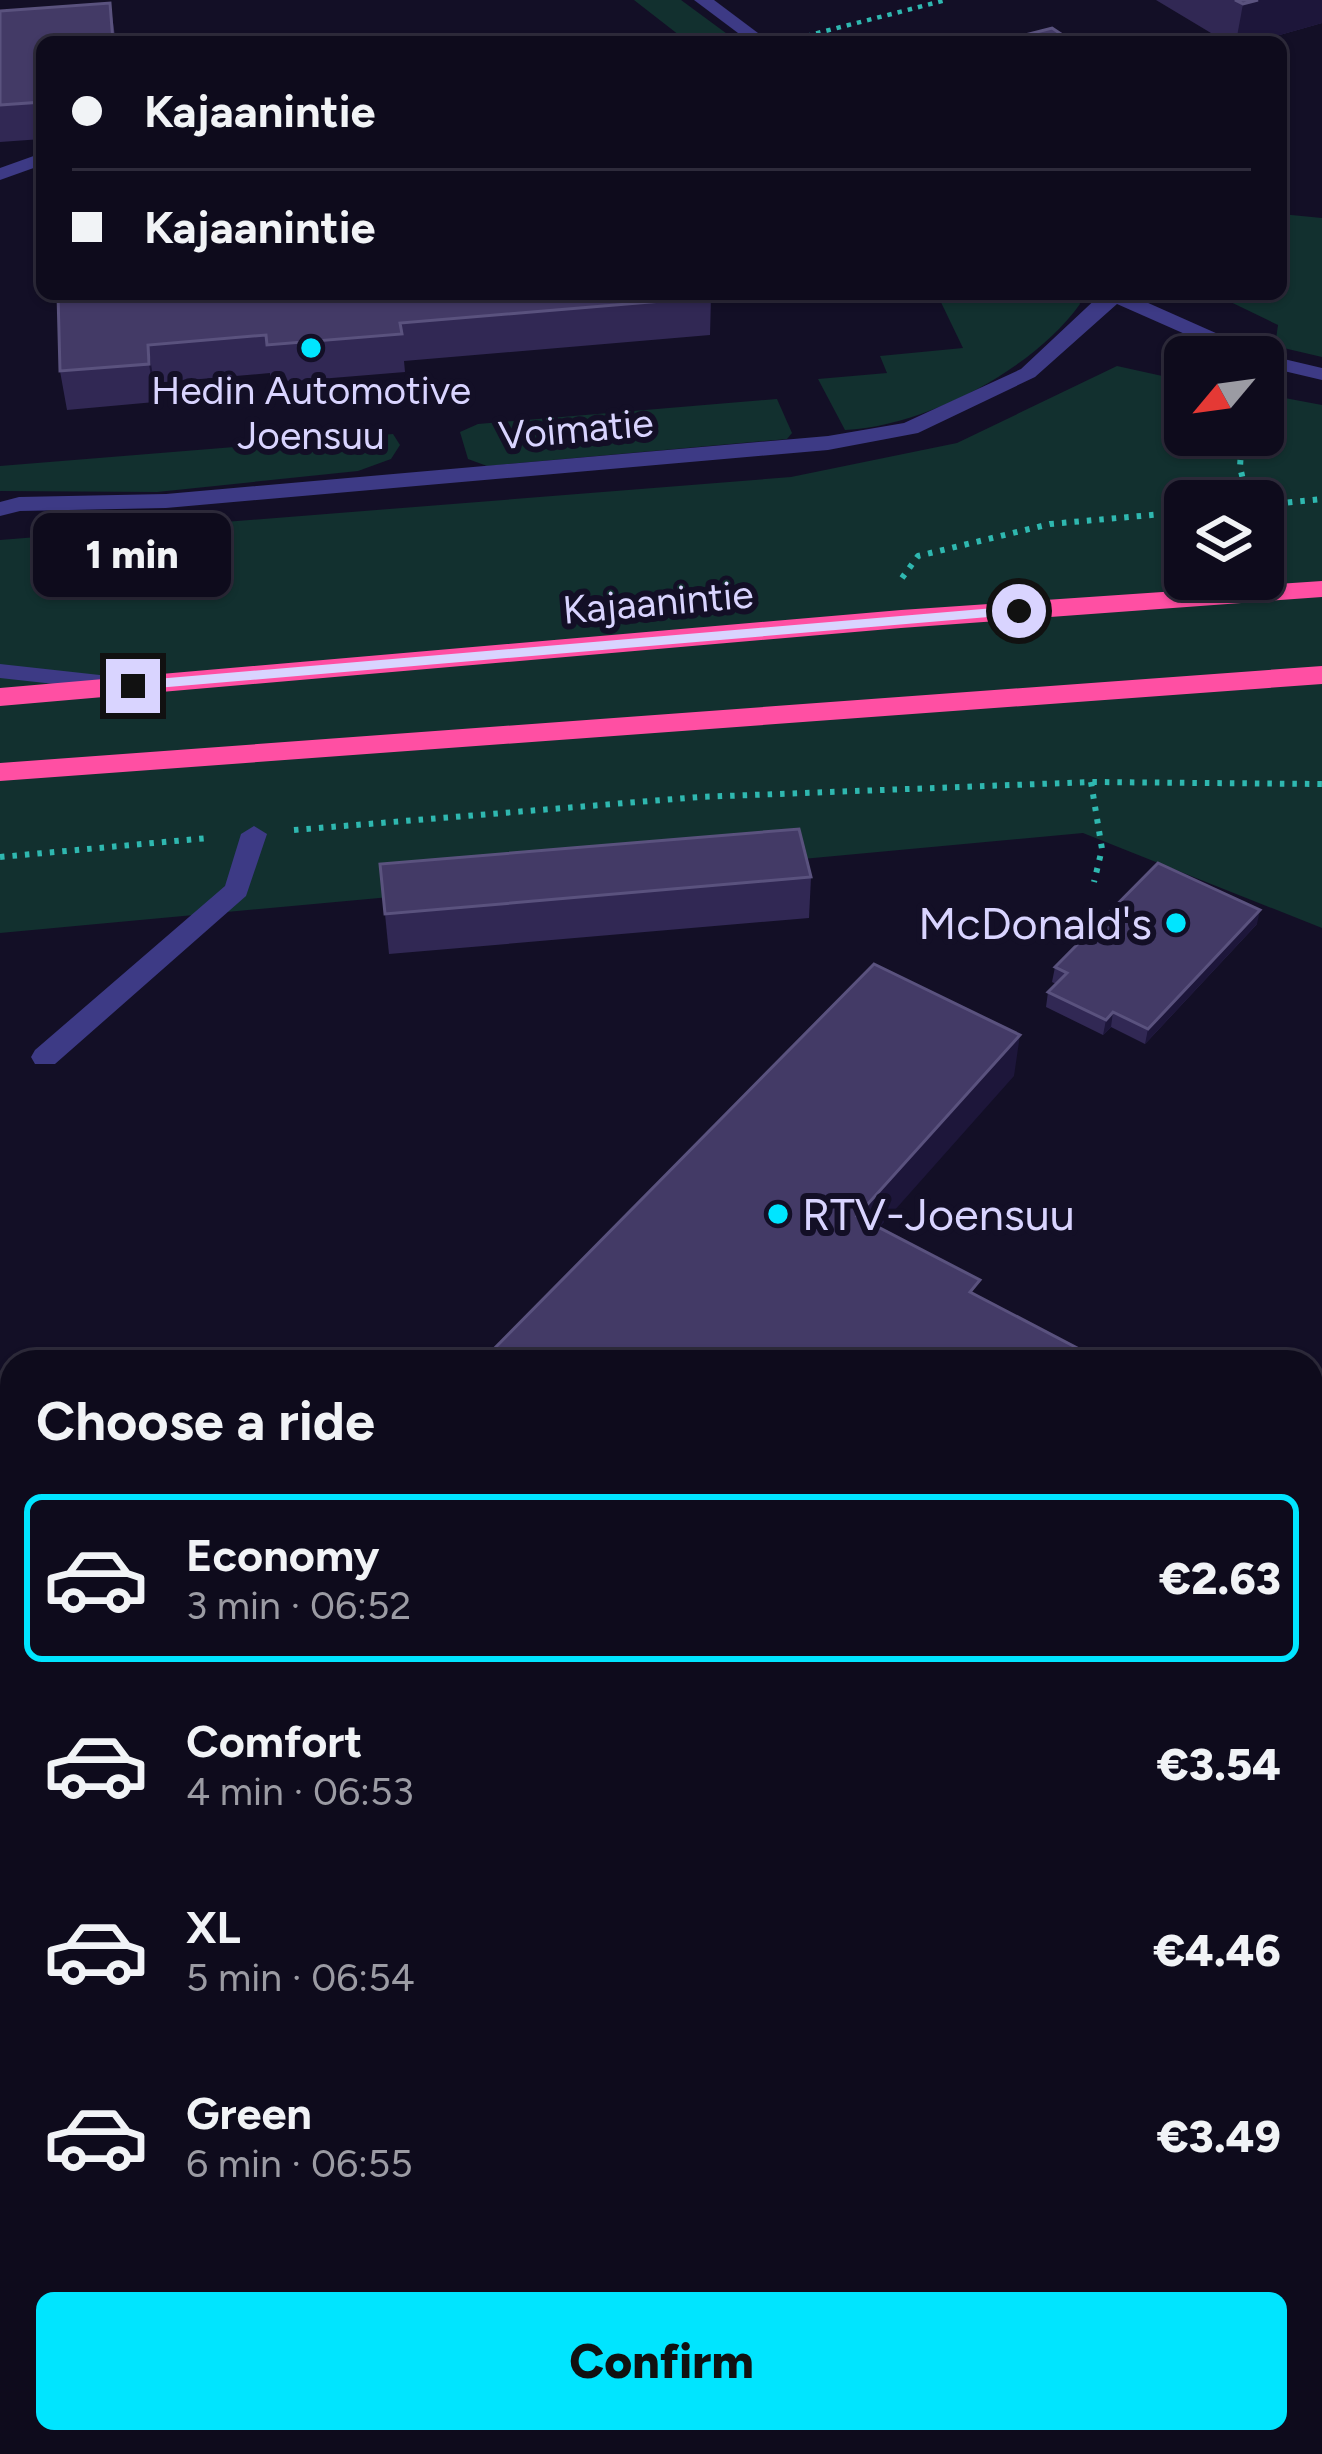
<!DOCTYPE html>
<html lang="en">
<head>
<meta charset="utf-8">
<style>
  :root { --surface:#0e0b1c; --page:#1c1929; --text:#f1f3f6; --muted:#9b9ba3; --line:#2e2b3b; --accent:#00e5ff }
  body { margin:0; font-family:Figtree,sans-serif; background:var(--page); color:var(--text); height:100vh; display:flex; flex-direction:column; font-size:45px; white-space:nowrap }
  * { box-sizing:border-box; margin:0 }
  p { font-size:39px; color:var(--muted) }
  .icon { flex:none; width:66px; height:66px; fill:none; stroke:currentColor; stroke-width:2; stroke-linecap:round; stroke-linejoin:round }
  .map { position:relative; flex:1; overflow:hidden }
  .drawer { position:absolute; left:0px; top:1350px; width:1323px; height:1104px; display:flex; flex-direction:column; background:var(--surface); border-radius:36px 36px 0 0; box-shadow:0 3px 9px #0004,0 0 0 3px var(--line) }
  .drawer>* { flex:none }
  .top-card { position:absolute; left:36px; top:36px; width:1251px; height:264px; border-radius:18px; box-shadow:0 3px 9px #0004,0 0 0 3px var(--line); display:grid; align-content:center; height:264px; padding:0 36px; background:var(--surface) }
  .needle { width:78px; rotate:241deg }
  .buttons { position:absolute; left:1164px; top:336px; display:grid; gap:24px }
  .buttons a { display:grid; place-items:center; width:120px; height:120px; border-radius:18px; background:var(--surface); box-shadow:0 3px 9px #0004,0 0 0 3px var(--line); font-size:60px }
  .end { position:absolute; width:54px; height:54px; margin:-27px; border:15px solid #d9d4ff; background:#111; box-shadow:0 0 0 6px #111 }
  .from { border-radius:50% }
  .bubble { position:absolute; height:84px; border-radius:18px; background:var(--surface); box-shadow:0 3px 9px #0004,0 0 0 3px var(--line); font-size:39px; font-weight:800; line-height:84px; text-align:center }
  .top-card b { display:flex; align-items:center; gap:42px; height:114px; font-size:45px }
  .top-card b+b { border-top:3px solid var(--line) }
  .top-card i { width:30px; height:30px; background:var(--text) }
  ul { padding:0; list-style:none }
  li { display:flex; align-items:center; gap:36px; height:168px; margin:0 24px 18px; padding:0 12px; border:6px solid transparent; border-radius:18px }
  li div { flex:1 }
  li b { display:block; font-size:45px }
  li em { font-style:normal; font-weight:800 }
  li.selected { border-color:var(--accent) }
  li>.icon { width:108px; height:108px; stroke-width:1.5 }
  h2 { padding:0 36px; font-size:54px; line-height:144px }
  .action { display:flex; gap:24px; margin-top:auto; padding:24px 36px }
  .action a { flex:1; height:138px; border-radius:18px; background:var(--accent); color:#111; font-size:48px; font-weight:800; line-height:138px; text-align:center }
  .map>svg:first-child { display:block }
  .green { fill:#12302f; fill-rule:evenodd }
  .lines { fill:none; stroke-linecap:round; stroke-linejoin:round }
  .path-far1 { stroke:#2fb8b0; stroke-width:4.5; stroke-dasharray:4.5 6; stroke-linecap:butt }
  .path { stroke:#2fb8b0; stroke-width:6; stroke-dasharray:4.5 8; stroke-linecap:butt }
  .minor { fill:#3d3a85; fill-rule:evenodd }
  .highway { fill:#ff4fa3; fill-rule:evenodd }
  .wall { fill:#312854 }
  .shaded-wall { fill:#1d163a }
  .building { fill:#433a66; stroke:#5a527e; stroke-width:3 }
  .route { fill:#d9d4ff }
  .poi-dot { fill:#00e5ff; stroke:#130f26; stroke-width:4.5 }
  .labels { text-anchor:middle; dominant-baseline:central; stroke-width:12; stroke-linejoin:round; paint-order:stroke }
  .far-poi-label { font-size:39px; fill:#d9d4ff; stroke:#130f26 }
  .far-street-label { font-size:39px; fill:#d9d4ff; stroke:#130f26 }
  .poi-label { font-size:45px; fill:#d9d4ff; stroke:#130f26; text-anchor:end }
</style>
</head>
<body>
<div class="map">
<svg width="1322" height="2454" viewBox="0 0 1322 2454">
  <rect width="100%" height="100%" fill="#130f26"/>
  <g class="green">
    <polygon points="634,0 681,0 738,42 688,42"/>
    <polygon points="1281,214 1322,218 1322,357 1275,346 1278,325 1214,294 1281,294"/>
    <path d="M937,294H1077L1080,304C1033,370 925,426 845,430L818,379L887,373L880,356L963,348Z"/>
    <path d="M1117,366L1185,381V435H1263V394L1322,405V928L1083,833L0,933V540L791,477L957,443ZM1185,501H1263V579H1185Z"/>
    <polygon points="777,399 792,433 787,439 487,466 468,459 460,432 478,424"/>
    <polygon points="393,434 400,445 391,459 358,471 157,492 0,491 0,466"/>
  </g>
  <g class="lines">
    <polyline class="path-far1" points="806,36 946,0"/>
    <g class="path">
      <polyline points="1242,435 1240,467 1248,501"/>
      <polyline points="1263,505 1322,499"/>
      <polyline points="1263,536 1272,557"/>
      <polyline points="902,578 918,556 1050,524 1185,512"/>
      <polyline points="1091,782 1102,849 1094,882"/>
      <polyline points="294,830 699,797 1091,782 1322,784"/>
      <polyline points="0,857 208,838"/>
    </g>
    <g class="minor">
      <polygon points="694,0 714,0 770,42 750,42"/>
      <polygon points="42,153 42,165 0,180 0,168"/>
      <polygon points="1101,294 1128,294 1263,354 1322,368 1322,380 1263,366 1263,357 1237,357 1117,304 1035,377 918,433 828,450 166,508 20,511 0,516 0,502 19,497 166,494 828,436 904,423 1021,369"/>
      <polygon points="0,664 127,678 139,685 127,692 0,678"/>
      <polygon points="254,826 267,834 246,896 55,1064 35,1064 31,1057 35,1050 225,886 241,834"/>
      <polygon points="1322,1986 1322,2022 1311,2025 1311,1989"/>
      <polygon points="876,2442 920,2442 915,2454 871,2454"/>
    </g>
    <g class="highway">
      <polygon points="1322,581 1322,597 901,628 0,706 0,688 901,610"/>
      <polygon points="1322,666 1322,684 0,781 0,763"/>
    </g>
  </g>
  <g class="wall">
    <polygon points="1156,0 1322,0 1322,23 1255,42 1226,42"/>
    <polygon points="110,3 116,42 42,42 42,139 0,142 0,11"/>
    <polygon points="58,294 711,297 710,335 404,361 405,372 271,383 270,373 154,383 155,402 67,410 60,371"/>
    <polygon points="380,864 811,877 809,918 389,954"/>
    <polygon points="1257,924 1145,1044 1111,1027 1103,1035 1046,1007 1048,992 1056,984 1052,982 1055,967"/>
  </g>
  <g class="shaded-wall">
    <polygon points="1258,0 1322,0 1322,23 1255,42 1236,42 1243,4"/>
    <polygon points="148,345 154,383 155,402 149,364"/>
    <polygon points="1260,910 1257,924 1145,1044 1148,1029"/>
    <polygon points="1113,1012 1111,1027 1103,1035 1106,1020"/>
    <polygon points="1020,1035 1014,1076 854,1256 857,1216"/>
  </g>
  <g class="building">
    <polygon points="1235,0 1258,0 1243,4"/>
    <polygon points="110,3 113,42 42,42 42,102 0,105 0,11"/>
    <polygon points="1052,28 1073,42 998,42"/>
    <polygon points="58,294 710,294 711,297 400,323 402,334 267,345 266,335 148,345 149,364 60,371"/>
    <polygon points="799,829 811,877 385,914 380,864"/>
    <polygon points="1158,863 1260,910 1148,1029 1113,1012 1106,1020 1048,992 1067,973 1055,967"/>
    <polygon points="874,964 1020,1035 857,1216 980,1280 970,1292 1104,1362 481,1362"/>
  </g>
  <polygon class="route" points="1019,606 1024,608 1024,614 133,690 125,686 133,681"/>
  <g class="poi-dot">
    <circle cx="311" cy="348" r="12"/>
    <circle cx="1176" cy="923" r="12"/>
    <circle cx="778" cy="1214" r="12"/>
  </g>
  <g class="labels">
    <g class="far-poi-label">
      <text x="311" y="390">Hedin Automotive<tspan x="311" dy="45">Joensuu</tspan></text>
    </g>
    <g class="far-street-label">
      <text transform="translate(576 429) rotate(-5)">Voimatie</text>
      <text transform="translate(658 602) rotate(-5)">Kajaanintie</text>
    </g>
    <g class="poi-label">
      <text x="1152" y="923">McDonald's</text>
      <text x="802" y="1214" text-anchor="start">RTV-Joensuu</text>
    </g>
  </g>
</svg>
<div class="buttons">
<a><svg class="needle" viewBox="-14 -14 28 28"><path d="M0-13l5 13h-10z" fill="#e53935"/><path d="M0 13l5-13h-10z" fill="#9b9ba3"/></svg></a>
<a><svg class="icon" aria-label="layers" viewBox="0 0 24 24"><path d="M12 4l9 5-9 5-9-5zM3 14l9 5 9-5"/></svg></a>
</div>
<i class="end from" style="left:1019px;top:611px"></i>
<i class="end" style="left:133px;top:686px"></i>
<div class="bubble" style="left:33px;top:513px;width:198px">1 min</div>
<div class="top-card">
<b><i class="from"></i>Kajaanintie</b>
<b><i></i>Kajaanintie</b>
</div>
<section class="drawer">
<h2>Choose a ride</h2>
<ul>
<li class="selected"><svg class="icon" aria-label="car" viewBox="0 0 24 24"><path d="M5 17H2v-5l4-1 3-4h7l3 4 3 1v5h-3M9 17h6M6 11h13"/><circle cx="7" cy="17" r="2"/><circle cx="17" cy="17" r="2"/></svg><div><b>Economy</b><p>3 min · 06:52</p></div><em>€2.63</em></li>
<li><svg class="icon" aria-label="car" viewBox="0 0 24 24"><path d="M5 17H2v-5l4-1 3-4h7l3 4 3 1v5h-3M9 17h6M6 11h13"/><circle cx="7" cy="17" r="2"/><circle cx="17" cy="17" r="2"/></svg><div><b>Comfort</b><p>4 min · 06:53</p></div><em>€3.54</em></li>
<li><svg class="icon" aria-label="car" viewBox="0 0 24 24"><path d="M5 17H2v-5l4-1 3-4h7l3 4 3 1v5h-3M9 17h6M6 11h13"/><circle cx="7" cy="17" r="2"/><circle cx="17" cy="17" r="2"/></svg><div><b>XL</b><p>5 min · 06:54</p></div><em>€4.46</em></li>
<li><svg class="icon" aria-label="car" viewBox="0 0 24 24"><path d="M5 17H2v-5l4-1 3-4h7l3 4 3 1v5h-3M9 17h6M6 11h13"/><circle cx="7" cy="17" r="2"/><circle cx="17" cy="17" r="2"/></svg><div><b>Green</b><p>6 min · 06:55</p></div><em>€3.49</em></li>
</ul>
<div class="action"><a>Confirm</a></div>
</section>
</div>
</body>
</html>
